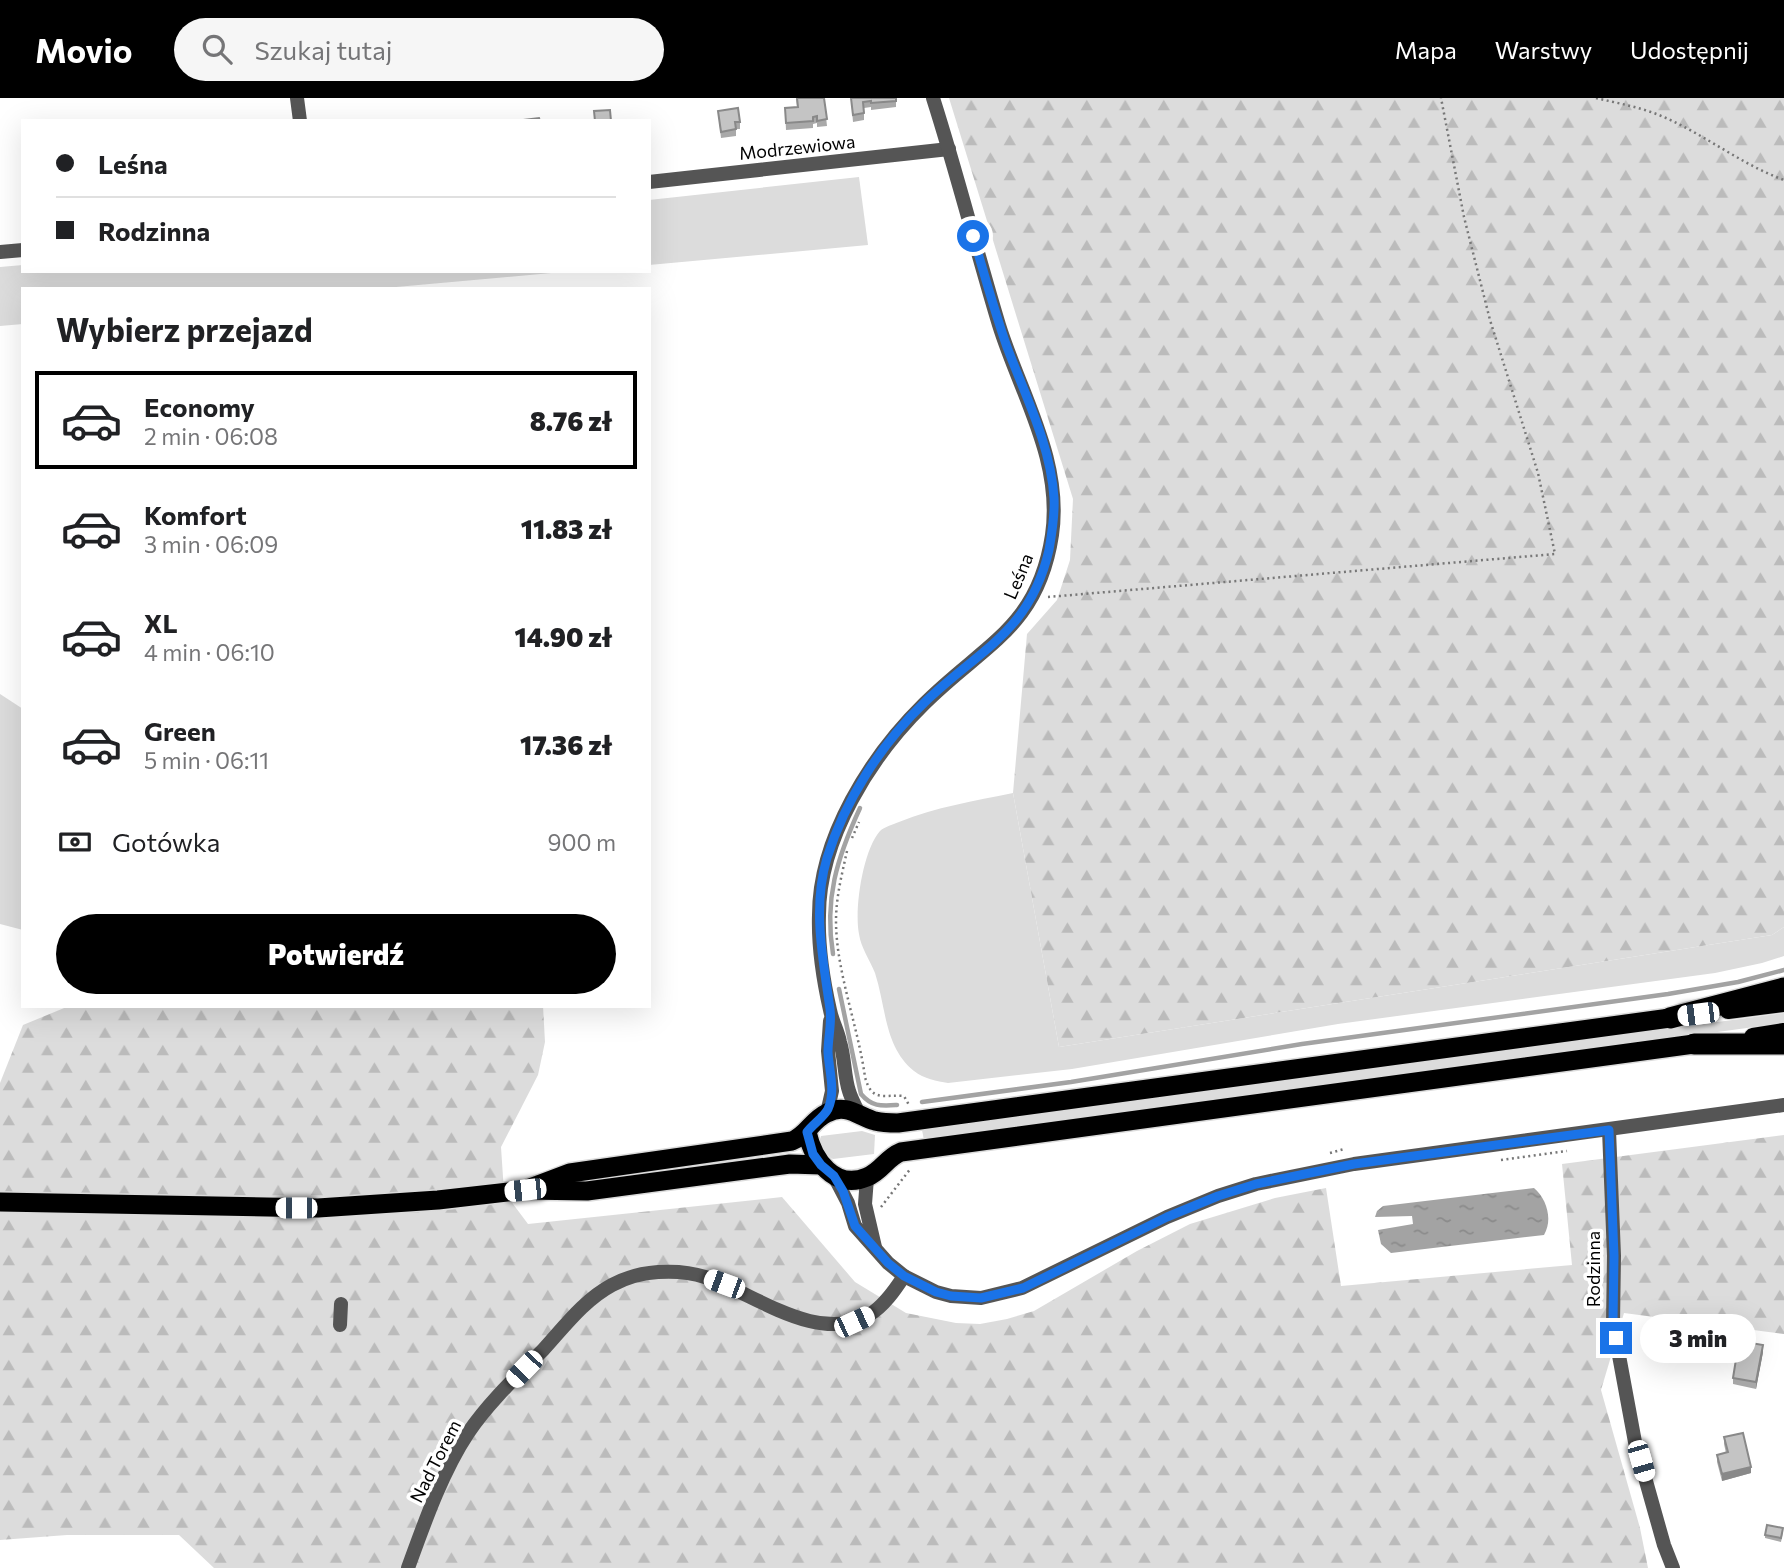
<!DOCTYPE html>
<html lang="pl">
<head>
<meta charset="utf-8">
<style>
  :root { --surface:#fff; --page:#f6f6f6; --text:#202124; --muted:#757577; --line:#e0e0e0; --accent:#000 }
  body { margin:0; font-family:Commissioner,sans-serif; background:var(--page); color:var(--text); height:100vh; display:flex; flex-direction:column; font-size:26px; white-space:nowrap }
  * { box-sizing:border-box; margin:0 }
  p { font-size:23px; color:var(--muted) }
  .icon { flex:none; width:38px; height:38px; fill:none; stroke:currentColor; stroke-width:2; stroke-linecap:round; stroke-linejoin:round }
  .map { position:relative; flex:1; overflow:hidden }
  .panel { position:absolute; left:21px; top:189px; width:630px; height:721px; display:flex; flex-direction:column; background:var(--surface); border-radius:0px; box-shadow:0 7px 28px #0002 }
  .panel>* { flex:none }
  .top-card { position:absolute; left:21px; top:21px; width:630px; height:154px; border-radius:0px; box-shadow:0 7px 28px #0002; display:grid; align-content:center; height:154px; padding:0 35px; background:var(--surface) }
  .end { position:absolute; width:32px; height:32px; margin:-16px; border:9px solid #1a73e8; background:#fff; box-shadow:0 0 0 4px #fff }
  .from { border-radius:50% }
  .bubble { position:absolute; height:49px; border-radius:24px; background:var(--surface); box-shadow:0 7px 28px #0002; font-size:23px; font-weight:800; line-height:49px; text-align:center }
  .car { position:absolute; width:21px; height:42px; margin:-21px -10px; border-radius:9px; box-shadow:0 0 5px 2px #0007; background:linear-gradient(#fff 24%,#345 0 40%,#fff 0 76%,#345 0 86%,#fff 0) }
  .top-card b { display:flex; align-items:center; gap:24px; height:66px; font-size:26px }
  .top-card b+b { border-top:2px solid var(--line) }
  .top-card i { width:18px; height:18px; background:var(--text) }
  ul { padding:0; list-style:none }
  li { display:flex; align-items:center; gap:21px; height:98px; margin:0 14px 10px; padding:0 21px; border:4px solid transparent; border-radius:0px }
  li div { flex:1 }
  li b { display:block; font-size:26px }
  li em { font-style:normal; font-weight:800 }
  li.current { border-color:var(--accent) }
  li>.icon { width:63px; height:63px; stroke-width:1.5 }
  h2 { padding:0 35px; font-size:32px; line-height:84px }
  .pay { display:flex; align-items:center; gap:18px; height:77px; padding:0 35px; font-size:26px }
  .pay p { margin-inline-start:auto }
  .primary-button { display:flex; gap:14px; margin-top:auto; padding:14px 35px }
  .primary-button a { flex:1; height:80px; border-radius:42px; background:var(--accent); color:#fff; font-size:28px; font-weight:800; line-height:80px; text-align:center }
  header { display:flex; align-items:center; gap:42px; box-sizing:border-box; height:98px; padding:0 35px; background:var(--accent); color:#fff }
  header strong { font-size:33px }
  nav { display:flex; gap:38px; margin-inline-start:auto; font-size:24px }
  .search { width:490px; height:63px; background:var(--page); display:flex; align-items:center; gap:18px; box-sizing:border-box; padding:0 24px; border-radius:38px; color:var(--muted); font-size:26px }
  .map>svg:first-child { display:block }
  .green { fill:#dcdcdc }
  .forest { fill:url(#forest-firs) }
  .water { fill:url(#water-ripples) }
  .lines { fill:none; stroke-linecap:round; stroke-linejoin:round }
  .stream { stroke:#a3a3a3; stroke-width:4.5 }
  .primary-casing { stroke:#dbdbdb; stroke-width:20 }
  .trunk-casing { stroke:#dbdbdb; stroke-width:22 }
  .motorway-casing { stroke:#dbdbdb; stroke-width:24 }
  .path { stroke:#777; stroke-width:2.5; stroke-dasharray:2 3.5; stroke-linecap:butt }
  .minor { stroke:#555; stroke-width:14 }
  .primary { stroke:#000; stroke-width:18 }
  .trunk { stroke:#000; stroke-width:19 }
  .motorway { stroke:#000; stroke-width:21 }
  .wall { fill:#a9a9a9 }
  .shaded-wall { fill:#898989 }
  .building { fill:#c4c4c4; stroke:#898989; stroke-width:2 }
  .route { stroke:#1a73e8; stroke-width:9 }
  .labels { text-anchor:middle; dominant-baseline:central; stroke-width:7; stroke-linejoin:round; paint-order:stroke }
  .street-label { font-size:18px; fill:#000; stroke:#fff }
</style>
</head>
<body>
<header>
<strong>Movio</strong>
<div class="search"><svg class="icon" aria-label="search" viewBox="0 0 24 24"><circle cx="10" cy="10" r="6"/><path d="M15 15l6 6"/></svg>Szukaj tutaj</div>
<nav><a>Mapa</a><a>Warstwy</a><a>Udostępnij</a></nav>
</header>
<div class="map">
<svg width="1784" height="1470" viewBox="0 0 1784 1470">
  <defs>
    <pattern id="forest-firs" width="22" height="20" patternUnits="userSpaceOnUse" patternTransform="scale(1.75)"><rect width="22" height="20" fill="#dcdcdc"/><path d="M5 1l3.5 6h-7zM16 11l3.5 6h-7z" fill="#bbb"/></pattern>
    <pattern id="water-ripples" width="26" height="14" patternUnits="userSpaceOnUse" patternTransform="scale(1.75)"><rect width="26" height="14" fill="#a3a3a3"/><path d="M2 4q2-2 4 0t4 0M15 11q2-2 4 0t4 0" fill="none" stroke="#8b8b8b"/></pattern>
  </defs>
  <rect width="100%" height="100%" fill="#fff"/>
  <g class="green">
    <polygon points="859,79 868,147 649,167 649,102"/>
    <polygon points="23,167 23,173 573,173 374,191 23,191 23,226 0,228 0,169"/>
    <polygon points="0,596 23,611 23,832 0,826"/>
    <path d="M1013,695L1059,949L1772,837L1784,829V858L1762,865L1715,875L1338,926L1072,971L948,985C937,983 924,981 914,973C884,949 886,908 875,875C870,862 861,850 859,836C854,811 863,752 880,733C884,729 894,726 899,724C936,709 974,703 1013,695Z"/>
    <polygon points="1784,915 1784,925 924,1042 922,1032"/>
    <polygon points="862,1033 875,1037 874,1056 833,1061 826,1057 819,1045 821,1038"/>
  </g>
  <g class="forest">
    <polygon points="949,0 1784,0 1784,829 1772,837 1059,949 1013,695 1027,536 1057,502 1070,462 1073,401"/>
    <polygon points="69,908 543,908 545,944 538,977 501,1049 504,1094 528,1126 782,1099 855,1184 906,1215 956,1225 980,1226 1007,1221 1034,1213 1137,1153 1190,1126 1275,1100 1326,1090 1341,1188 1572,1167 1562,1066 1784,1037 1784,1236 1624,1215 1601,1292 1640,1430 1648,1470 214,1470 179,1437 67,1437 0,1442 0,985 23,927"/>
  </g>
  <path class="water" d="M1534,1090C1547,1101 1553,1122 1544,1137L1391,1155L1381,1146L1378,1132L1413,1126L1412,1118L1375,1119L1377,1113L1383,1108Z"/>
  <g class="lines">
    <g class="stream">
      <path d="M833,856C824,801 837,760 860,710"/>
      <path d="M839,891L861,996C872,1009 881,1008 897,1007"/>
      <polyline points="922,1004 1071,984 1302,946 1668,896 1738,884 1784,872"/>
    </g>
    <defs>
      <g id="primary">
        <polyline points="1728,912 1784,905"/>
        <polyline points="1753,939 1784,934"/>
      </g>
      <g id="trunk">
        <path d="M807,1034C813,1061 834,1093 867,1079C882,1073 886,1060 901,1054L1694,946"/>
        <path d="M525,1092L570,1075L792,1043C807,1037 812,1022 827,1015C846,1005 858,1018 875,1023C883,1025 890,1025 898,1025L1670,920"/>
        <polyline points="0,1104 318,1110 438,1102 525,1092 587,1093 790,1066 821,1067"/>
      </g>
      <g id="motorway">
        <polyline points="1670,920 1784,890"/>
        <polyline points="1694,946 1784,946"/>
      </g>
    </defs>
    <use href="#primary" class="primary-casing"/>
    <use href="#trunk" class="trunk-casing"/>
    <use href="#motorway" class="motorway-casing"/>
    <g class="path">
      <path d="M1596,0C1617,5 1639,9 1659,17C1703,35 1740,66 1784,82"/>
      <polyline points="1048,499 1555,456 1538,375 1490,222 1464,119 1441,0"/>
      <polyline points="852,740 859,724"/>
      <path d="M847,753C842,776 836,799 836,823C836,873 858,928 865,979C872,1005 884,996 904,998L909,1007"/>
      <polyline points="1330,1055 1344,1051"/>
      <polyline points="1501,1062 1567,1053"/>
      <polyline points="881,1109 911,1070"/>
    </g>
    <g class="minor">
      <polyline points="297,0 300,23"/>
      <polyline points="649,84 949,51"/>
      <polyline points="0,154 23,152"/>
      <path d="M858,1014C855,1007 851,1000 849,993C844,978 845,960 840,944C838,933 832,923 830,912C823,881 818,848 819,817C819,740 871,658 924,606C984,546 1038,530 1052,437C1063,362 1020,295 999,227C976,151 957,75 933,0"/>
      <polyline points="827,1015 832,993 828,953 830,923"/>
      <polyline points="1609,1032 1614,1158 1613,1225 1635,1344 1664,1447 1673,1470"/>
      <polyline points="834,1078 848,1105 855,1128 888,1165 904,1178 936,1194 951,1198 981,1200 1022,1190 1167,1119 1218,1098 1256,1086 1354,1066 1784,1007"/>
      <polyline points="867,1080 865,1106 875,1149"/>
      <polyline points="340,1227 341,1206"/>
      <path d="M408,1470C424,1426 442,1374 468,1335C489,1304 517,1278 543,1252C564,1229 584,1202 612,1187C625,1180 643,1175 658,1174C673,1173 690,1174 705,1179C754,1195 817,1247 869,1217C884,1208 895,1192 904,1178"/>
    </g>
    <use href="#primary" class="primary"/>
    <use href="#trunk" class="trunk"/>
    <use href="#motorway" class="motorway"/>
  </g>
  <g class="wall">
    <polygon points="796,0 824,0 827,28 817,29 817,25 813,26 813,30 786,32 785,10 797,9"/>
    <polygon points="851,0 896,0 896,9 871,12 871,9 864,10 864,22 853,24"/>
    <polygon points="718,13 740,24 740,31 736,31 736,38 721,40"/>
    <polygon points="1763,1254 1756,1291 1733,1286 1733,1280"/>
    <polygon points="1724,1339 1751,1375 1722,1383 1717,1364 1717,1357 1726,1355 1724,1346"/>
    <polygon points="1783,1434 1781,1444 1765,1440 1765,1437"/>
  </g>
  <g class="shaded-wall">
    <polygon points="1763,1247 1763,1254 1756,1291 1756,1284"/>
    <polygon points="1751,1369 1751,1375 1722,1383 1722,1376"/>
  </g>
  <g class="building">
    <polygon points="797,0 824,0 827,21 817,23 817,18 813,19 813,23 786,25 785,10 798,9"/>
    <polygon points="851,0 896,0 896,3 871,5 871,3 863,4 864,15 853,17"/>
    <polygon points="738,10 740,24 735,24 736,31 721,34 718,13"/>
    <polygon points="610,12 611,23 595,23 594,13"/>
    <polygon points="539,20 540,23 524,23 524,22"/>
    <polygon points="1739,1243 1763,1247 1756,1284 1733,1280"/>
    <polygon points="1743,1335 1751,1369 1722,1376 1717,1357 1728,1354 1724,1339"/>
    <polygon points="1767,1427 1783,1430 1781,1440 1765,1437"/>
  </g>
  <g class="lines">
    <path class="route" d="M973,138C984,175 994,212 1007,249C1025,297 1051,348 1054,400C1055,417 1052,435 1049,452C1030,534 980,551 925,604C881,646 845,702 827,760C812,810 823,861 830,911C832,925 828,940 828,954C829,973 836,993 828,1011C824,1019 813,1026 807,1034L813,1056L821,1067L834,1078L843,1093L855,1128L888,1165L904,1178L936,1194L951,1198L981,1200L1023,1190L1167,1119L1218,1098L1256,1086L1354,1066L1609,1032L1614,1158L1613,1225L1616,1240"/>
  </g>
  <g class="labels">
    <g class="street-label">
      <text transform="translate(797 49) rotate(-6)">Modrzewiowa</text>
      <text transform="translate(1018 478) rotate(-67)">Leśna</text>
      <text transform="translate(1593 1171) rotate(-90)">Rodzinna</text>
      <text transform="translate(435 1363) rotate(-63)">Nad Torem</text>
    </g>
  </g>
</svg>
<i class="end from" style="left:973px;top:138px"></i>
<i class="end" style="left:1616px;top:1240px"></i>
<div class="bubble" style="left:1640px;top:1216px;width:116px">3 min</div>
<i class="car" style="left:1698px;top:916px;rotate:263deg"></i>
<i class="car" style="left:525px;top:1092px;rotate:264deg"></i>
<i class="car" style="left:296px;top:1110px;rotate:270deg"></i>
<i class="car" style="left:724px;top:1186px;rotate:290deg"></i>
<i class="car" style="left:854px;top:1224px;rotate:65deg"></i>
<i class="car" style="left:524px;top:1271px;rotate:224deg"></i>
<i class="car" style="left:1641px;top:1363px;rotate:164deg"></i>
<div class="top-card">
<b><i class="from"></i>Leśna</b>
<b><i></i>Rodzinna</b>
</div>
<section class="panel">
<h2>Wybierz przejazd</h2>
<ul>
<li class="current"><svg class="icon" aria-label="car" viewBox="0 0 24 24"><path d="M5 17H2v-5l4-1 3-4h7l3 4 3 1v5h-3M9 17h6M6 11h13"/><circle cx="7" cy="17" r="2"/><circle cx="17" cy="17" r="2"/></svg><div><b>Economy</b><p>2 min · 06:08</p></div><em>8.76 zł</em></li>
<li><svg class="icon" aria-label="car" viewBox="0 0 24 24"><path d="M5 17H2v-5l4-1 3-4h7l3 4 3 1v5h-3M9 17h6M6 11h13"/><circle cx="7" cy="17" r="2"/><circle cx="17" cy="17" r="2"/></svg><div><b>Komfort</b><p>3 min · 06:09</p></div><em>11.83 zł</em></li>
<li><svg class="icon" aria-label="car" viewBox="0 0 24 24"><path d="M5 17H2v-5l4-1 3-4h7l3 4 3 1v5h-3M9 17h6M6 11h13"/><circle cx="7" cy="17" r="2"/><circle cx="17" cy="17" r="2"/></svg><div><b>XL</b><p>4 min · 06:10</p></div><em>14.90 zł</em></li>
<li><svg class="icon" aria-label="car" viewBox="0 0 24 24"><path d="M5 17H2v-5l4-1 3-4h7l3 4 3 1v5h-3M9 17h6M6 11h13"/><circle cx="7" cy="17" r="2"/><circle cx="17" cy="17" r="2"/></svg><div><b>Green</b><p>5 min · 06:11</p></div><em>17.36 zł</em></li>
</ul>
<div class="pay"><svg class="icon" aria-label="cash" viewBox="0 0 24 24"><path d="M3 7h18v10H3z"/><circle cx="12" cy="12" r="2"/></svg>Gotówka<p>900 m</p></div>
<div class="primary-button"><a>Potwierdź</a></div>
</section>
</div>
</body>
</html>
